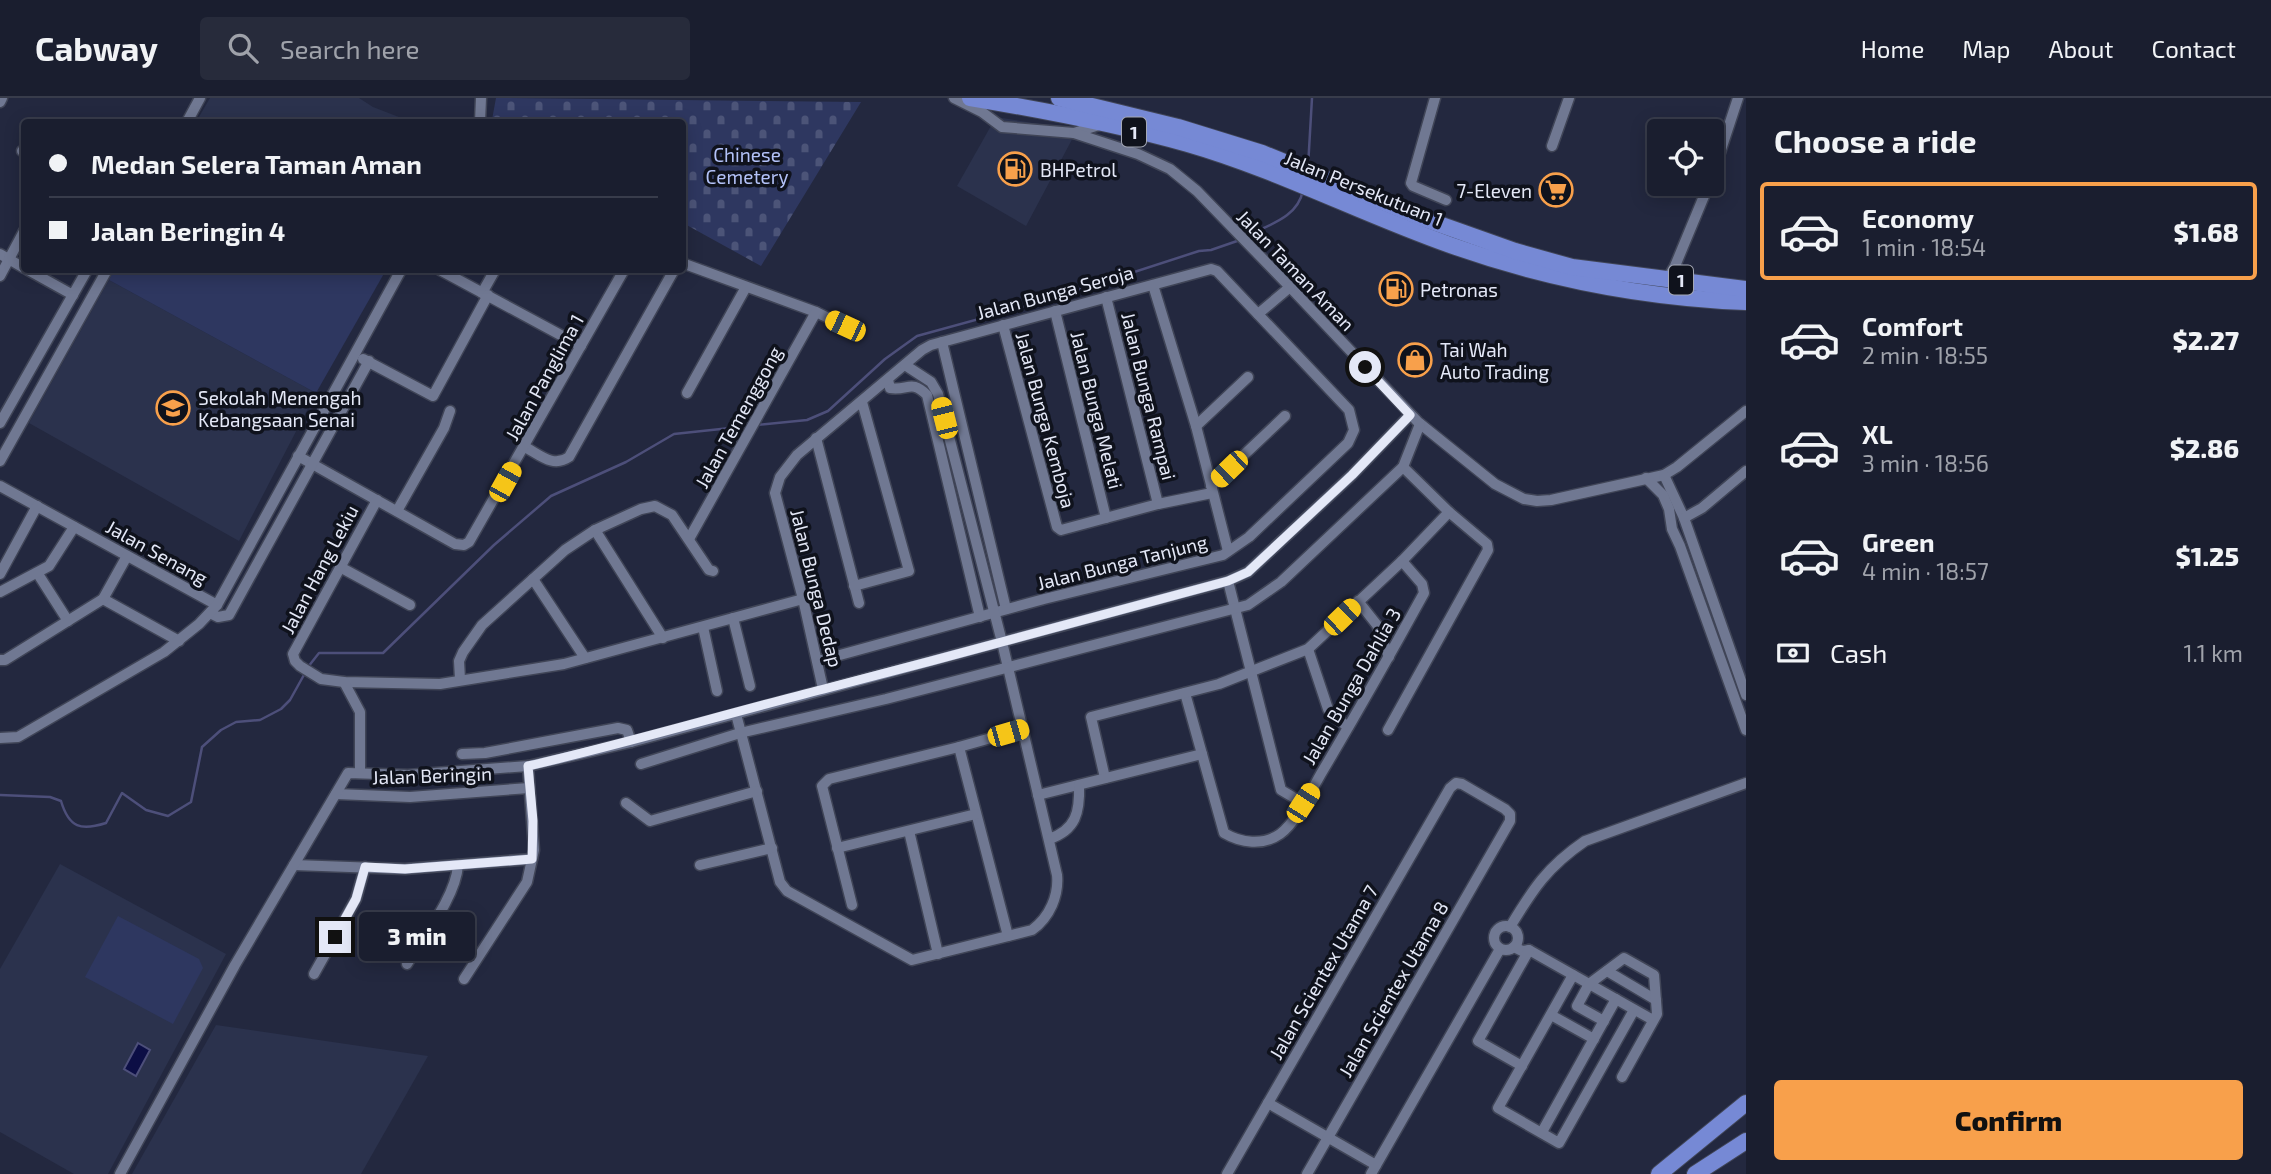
<!DOCTYPE html>
<html lang="en">
<head>
<meta charset="utf-8">
<style>
  :root { --surface:#1a1e2f; --page:#272b3b; --text:#f1f3f6; --muted:#9fa2aa; --line:#383c4b; --accent:#f8a04b }
  body { margin:0; font-family:"Exo 2",sans-serif; background:var(--page); color:var(--text); height:100vh; display:flex; flex-direction:column; font-size:26px; white-space:nowrap }
  * { box-sizing:border-box; margin:0 }
  p { font-size:23px; color:var(--muted) }
  .icon { flex:none; width:38px; height:38px; fill:none; stroke:currentColor; stroke-width:2; stroke-linecap:round; stroke-linejoin:round }
  .map { position:relative; flex:1; overflow:hidden }
  .sheet { display:flex; flex-direction:column; background:var(--surface); width:525px }
  .sheet>* { flex:none }
  .banner { position:absolute; left:21px; top:21px; width:665px; height:154px; border-radius:7px; box-shadow:0 4px 18px #0003,0 0 0 2px var(--line); display:grid; align-content:center; height:154px; padding:0 28px; background:var(--surface) }
  .controls { position:absolute; left:1647px; top:21px; display:grid; gap:14px }
  .controls a { display:grid; place-items:center; width:77px; height:77px; border-radius:7px; background:var(--surface); box-shadow:0 4px 18px #0003,0 0 0 2px var(--line); font-size:35px }
  .end { position:absolute; width:32px; height:32px; margin:-16px; border:9px solid #e4e8f7; background:#111; box-shadow:0 0 0 4px #111 }
  .from { border-radius:50% }
  .bubble { position:absolute; height:49px; border-radius:7px; background:var(--surface); box-shadow:0 4px 18px #0003,0 0 0 2px var(--line); font-size:23px; font-weight:800; line-height:49px; text-align:center }
  .car { position:absolute; width:21px; height:42px; margin:-21px -10px; border-radius:9px; box-shadow:0 0 5px 2px #0007; background:linear-gradient(#f5c518 24%,#345 0 40%,#f5c518 0 76%,#345 0 86%,#f5c518 0) }
  .banner b { display:flex; align-items:center; gap:24px; height:66px; font-size:26px }
  .banner b+b { border-top:2px solid var(--line) }
  .banner i { width:18px; height:18px; background:var(--text) }
  ul { padding:0; list-style:none }
  li { display:flex; align-items:center; gap:21px; height:98px; margin:0 14px 10px; padding:0 14px; border:4px solid transparent; border-radius:7px }
  li div { flex:1 }
  li b { display:block; font-size:26px }
  li em { font-style:normal; font-weight:800 }
  li.on { border-color:var(--accent) }
  li>.icon { width:63px; height:63px; stroke-width:1.5 }
  h2 { padding:0 28px; font-size:32px; line-height:84px }
  .pay { display:flex; align-items:center; gap:18px; height:77px; padding:0 28px; font-size:26px }
  .pay p { margin-inline-start:auto }
  .cta { display:flex; gap:14px; margin-top:auto; padding:14px 28px }
  .cta a { flex:1; height:80px; border-radius:7px; background:var(--accent); color:#111; font-size:28px; font-weight:800; line-height:80px; text-align:center }
  header { display:flex; align-items:center; gap:42px; box-sizing:border-box; height:98px; padding:0 35px; background:var(--surface); border-bottom:2px solid var(--line) }
  header strong { font-size:33px }
  nav { display:flex; gap:38px; margin-inline-start:auto; font-size:24px }
  .search { width:490px; height:63px; background:var(--page); display:flex; align-items:center; gap:18px; box-sizing:border-box; padding:0 24px; border-radius:7px; color:var(--muted); font-size:26px }
  main { display:flex; flex:1; min-height:0 }
  .map>svg:first-child { display:block }
  .built { fill:#2b324d }
  .green { fill:#2e3760 }
  .cemetery { fill:url(#cemetery-stones) }
  .water { fill:#0c0e45; stroke:#4d4f7a; stroke-width:2 }
  .lines { fill:none; stroke-linecap:round; stroke-linejoin:round }
  .stream { stroke:#4d4f7a; stroke-width:2.5 }
  .minor-casing { stroke:#404557; stroke-width:13 }
  .highway-casing { stroke:#404557; stroke-width:18 }
  .minor { stroke:#707892; stroke-width:10 }
  .highway { stroke:#7689d5; stroke-width:16 }
  .route { stroke:#e4e8f7; stroke-width:9 }
  .labels { text-anchor:middle; dominant-baseline:central; stroke-width:7; stroke-linejoin:round; paint-order:stroke }
  .shield { fill:#0f121c; stroke:#a4a8b5; stroke-width:2 }
  .shield-label { font-size:18px; font-weight:bold; fill:#e4e8f7 }
  .park-label { font-size:19px; fill:#b3c2f8; stroke:#0f121c }
  .poi-label { font-size:19px; fill:#e4e8f7; stroke:#0f121c; text-anchor:start }
  .street-label { font-size:19px; fill:#e4e8f7; stroke:#0f121c }
</style>
</head>
<body>
<header>
<strong>Cabway</strong>
<div class="search"><svg class="icon" aria-label="search" viewBox="0 0 24 24"><circle cx="10" cy="10" r="6"/><path d="M15 15l6 6"/></svg>Search here</div>
<nav><a>Home</a><a>Map</a><a>About</a><a>Contact</a></nav>
</header>
<main>
<div class="map">
<svg width="1746" height="1076" viewBox="0 0 1746 1076">
  <defs>
    <pattern id="cemetery-stones" width="16" height="16" patternUnits="userSpaceOnUse" patternTransform="scale(1.75)"><rect width="16" height="16" fill="#2e3760"/><path d="M2 7V4a2 2 0 0 1 4 0v3zM10 15v-3a2 2 0 0 1 4 0v3z" fill="#4c5478"/></pattern>
  </defs>
  <rect width="100%" height="100%" fill="#23283f"/>
  <g class="built">
    <polygon points="210,0 359,0 373,9 404,21 472,21 470,24 196,24"/>
    <polygon points="996,19 1077,32 1026,128 957,88"/>
    <polygon points="109,182 316,295 239,443 29,325"/>
    <polygon points="60,766 226,856 108,1076 74,1076 0,1034 0,871"/>
    <polygon points="216,927 428,958 361,1076 132,1076"/>
  </g>
  <g class="green">
    <polygon points="114,172 386,172 316,295 109,182"/>
    <polygon points="118,818 199,861 203,870 173,926 85,879"/>
  </g>
  <polygon class="cemetery" points="496,0 505,0 861,4 761,168 683,125 682,24 497,24 492,22"/>
  <polygon class="water" points="138,945 150,952 136,978 124,971"/>
  <g class="lines">
    <g class="stream">
      <polyline points="1308,69 1312,0"/>
      <path d="M1246,138C1268,127 1298,120 1303,92"/>
      <polyline points="756,327 807,322 828,313 885,261 917,238 1048,202 1199,153 1211,152 1240,142"/>
      <polyline points="308,569 319,555 383,555 494,447 551,398 626,364 674,336 749,328"/>
      <path d="M0,697L50,699L61,703C69,730 81,733 106,725L122,695L146,712L168,718L191,704L202,649L221,632L236,624L260,622L281,611L290,602L305,575"/>
    </g>
    <defs>
      <g id="minor">
        <polyline points="954,0 982,14 1002,29 1074,35 1102,26"/>
        <polyline points="1435,0 1411,85 1413,88 1446,102"/>
        <polyline points="0,4 2,0"/>
        <polyline points="187,24 200,0"/>
        <polyline points="480,24 481,0"/>
        <polyline points="1074,35 1138,56 1170,71 1197,93 1290,189 1418,324 1495,386 1524,401 1537,403 1551,402 1664,377 1677,369 1746,313"/>
        <polyline points="1552,48 1569,0"/>
        <polyline points="22,53 24,54"/>
        <polyline points="1712,79 1738,0"/>
        <polyline points="0,156 24,170"/>
        <polyline points="682,165 816,214 845,228"/>
        <polyline points="28,172 73,197"/>
        <polyline points="440,172 581,248"/>
        <polyline points="0,178 24,133"/>
        <polyline points="1668,180 1675,168 1709,86"/>
        <polyline points="1153,187 1196,328 1228,453"/>
        <polyline points="482,195 495,172"/>
        <polyline points="1106,199 1158,406"/>
        <polyline points="1055,213 1106,420"/>
        <polyline points="1258,216 1290,189"/>
        <polyline points="1003,227 1057,429 1061,432 1158,406 1212,395"/>
        <polyline points="942,244 1006,511"/>
        <polyline points="363,261 433,298 488,197"/>
        <path d="M888,282L890,290C908,293 911,281 927,297L980,519"/>
        <polyline points="687,295 746,189"/>
        <polyline points="0,325 87,172"/>
        <polyline points="1196,328 1248,279"/>
        <polyline points="816,340 859,505"/>
        <path d="M525,349C540,357 553,370 569,359L674,172"/>
        <polyline points="298,358 455,446 464,447 469,444 624,172"/>
        <polyline points="0,363 107,172"/>
        <polyline points="1664,377 1684,420 1746,597"/>
        <polyline points="1646,380 1663,397 1669,411 1672,431 1680,448 1746,632"/>
        <polyline points="0,388 217,507"/>
        <polyline points="1211,388 1285,318"/>
        <polyline points="377,402 293,556 295,563 300,568 321,581 344,584 440,586 564,566 803,501"/>
        <polyline points="397,413 444,330 450,313"/>
        <polyline points="1684,420 1702,410 1746,373"/>
        <polyline points="595,432 663,540"/>
        <polyline points="689,441 816,214"/>
        <polyline points="340,469 410,507"/>
        <polyline points="0,476 37,408"/>
        <polyline points="38,476 68,523"/>
        <polyline points="533,481 585,560"/>
        <polyline points="1228,483 1281,692 1303,705"/>
        <polyline points="854,488 909,473 862,304"/>
        <polyline points="0,494 49,468 74,429"/>
        <polyline points="103,501 179,543"/>
        <polyline points="1358,503 1377,527 1389,559"/>
        <polyline points="210,515 218,519 229,517 369,263"/>
        <polyline points="733,520 750,588"/>
        <polyline points="703,529 717,593"/>
        <polyline points="1308,551 1328,611 1335,619 1348,629"/>
        <polyline points="0,562 5,562 103,501 127,458"/>
        <polyline points="818,563 1044,501 1223,457 1249,439 1348,345 1354,332 1349,312 1217,173 1211,171 931,247 922,252 797,357 780,379 775,395 803,501 823,591"/>
        <polyline points="460,581 459,563 463,554 482,527 565,452 595,432 641,411 655,408 672,417 709,472 713,473"/>
        <polyline points="344,584 360,614 360,675"/>
        <path d="M1185,595L1224,735C1241,745 1263,748 1280,736C1296,725 1312,691 1322,674C1357,615 1391,555 1424,495L1422,486L1402,463"/>
        <path d="M736,616L780,784L787,793L912,862L1032,832C1050,819 1059,797 1057,777L1002,544L938,296L931,284L905,267"/>
        <polyline points="1388,632 1488,452 1487,446 1449,414 1403,369"/>
        <polyline points="0,640 18,639 164,554 199,526 217,507 401,172"/>
        <polyline points="959,649 1008,838"/>
        <polyline points="462,656 485,655 618,630 627,632 631,644"/>
        <polyline points="641,666 740,635 886,601 1248,507 1281,484 1403,369 1420,326"/>
        <polyline points="1105,680 1091,619 1219,586 1308,551 1402,463 1449,414"/>
        <polyline points="336,696 410,699 529,690"/>
        <polyline points="1038,697 1202,656"/>
        <polyline points="626,705 650,723 757,693"/>
        <polyline points="909,733 938,856"/>
        <path d="M1049,741C1076,732 1080,714 1079,687"/>
        <polyline points="837,750 976,716"/>
        <polyline points="294,767 405,771 532,761"/>
        <polyline points="700,767 772,750"/>
        <polyline points="852,807 822,688 829,681 959,649 1023,631"/>
        <circle cx="1506" cy="840" r="12"/>
        <path d="M1510,829C1533,791 1547,769 1585,743L1746,685"/>
        <polyline points="1514,849 1522,853 1529,852 1653,922"/>
        <path d="M407,866C423,839 456,799 458,767"/>
        <polyline points="1607,873 1656,902"/>
        <polyline points="314,876 356,801 365,769"/>
        <polyline points="1573,877 1498,1010 1559,1045 1634,912"/>
        <polyline points="464,881 527,784 534,752 528,668"/>
        <polyline points="1551,917 1594,941"/>
        <polyline points="1604,923 1577,908 1589,886 1624,860 1654,877 1657,916 1622,979"/>
        <polyline points="1522,968 1478,943 1529,852"/>
        <polyline points="1268,1005 1376,1067"/>
        <polyline points="1542,1034 1616,901"/>
        <polyline points="120,1076 235,867 348,675 408,677 528,668 631,644 1228,483 1248,474 1352,377 1410,317"/>
        <polyline points="1227,1076 1450,690 1456,685 1462,686 1505,711 1510,716 1510,723 1307,1076"/>
        <polyline points="1371,1076 1500,851"/>
      </g>
      <g id="highway">
        <path d="M970,0C1043,12 1116,26 1188,46C1278,72 1362,116 1450,147C1546,181 1645,200 1746,204"/>
        <polyline points="1059,0 1178,29 1262,55 1422,120 1515,153 1572,169 1746,191"/>
        <polyline points="1659,1076 1746,1005"/>
        <polyline points="1695,1076 1746,1043"/>
      </g>
    </defs>
    <use href="#minor" class="minor-casing"/>
    <use href="#highway" class="highway-casing"/>
    <use href="#minor" class="minor"/>
    <use href="#highway" class="highway"/>
  </g>
  <g class="lines">
    <path class="route" d="M335,839L356,801L365,769L405,771L532,761L533,723L528,668C628,645 725,616 824,591C959,556 1094,520 1228,483L1248,474L1352,377L1410,317L1365,269"/>
  </g>
  <defs>
    <symbol id="fuel-ring" viewBox="-11 -11 22 22"><circle r="9.5" fill="#0f121c" stroke="#f8a04b" stroke-width="1.5"/><path d="M-5.5-6h7V0h2V4h1.3V-2.5L3-4.5l.8-.8L6-3V5H2.5V1h-1V6h-7ZM-4.2-4.7v3.2H.2V-4.7Z" fill="#f8a04b"/></symbol>
    <symbol id="supermarket-ring" viewBox="-11 -11 22 22"><circle r="9.5" fill="#0f121c" stroke="#f8a04b" stroke-width="1.5"/><path d="M-6-5.5h2.5l.6 2H6L4.5 2H-2.5L-4.4-4H-6ZM-1.5 3.2a1.3 1.3 0 1 0 .1 0ZM3 3.2a1.3 1.3 0 1 0 .1 0Z" fill="#f8a04b"/></symbol>
    <symbol id="shop-ring" viewBox="-11 -11 22 22"><circle r="9.5" fill="#0f121c" stroke="#f8a04b" stroke-width="1.5"/><path d="M-5-2.5h2.3a2.7 3.5 0 0 1 5.4 0H5L5.5 6h-11ZM-1.5-2.5h3a1.5 2.3 0 0 0-3 0Z" fill="#f8a04b"/></symbol>
    <symbol id="school-ring" viewBox="-11 -11 22 22"><circle r="9.5" fill="#0f121c" stroke="#f8a04b" stroke-width="1.5"/><path d="M0-5L7-2L0 1L-7-2ZM-4 1L0 2.5L4 1V4Q0 6-4 4Z" fill="#f8a04b"/></symbol>
  </defs>
  <g fill-rule="evenodd">
    <use href="#fuel-ring" x="996" y="52" width="38" height="38"/>
    <use href="#supermarket-ring" x="1537" y="73" width="38" height="38"/>
    <use href="#fuel-ring" x="1377" y="172" width="38" height="38"/>
    <use href="#shop-ring" x="1396" y="243" width="38" height="38"/>
    <use href="#school-ring" x="154" y="291" width="38" height="38"/>
  </g>
  <g class="labels">
    <g class="shield">
      <rect x="1122" y="19.5" width="24" height="29" rx="5"/>
      <rect x="1669" y="167.5" width="24" height="29" rx="5"/>
    </g>
    <g class="shield-label">
      <text x="1134" y="34">1</text>
      <text x="1681" y="182">1</text>
    </g>
    <g class="park-label">
      <text x="747" y="56">Chinese<tspan x="747" dy="22">Cemetery</tspan></text>
    </g>
    <g class="poi-label">
      <text x="1040" y="71">BHPetrol</text>
      <text x="1532" y="92" text-anchor="end">7-Eleven</text>
      <text x="1420" y="191">Petronas</text>
      <text x="1440" y="251">Tai Wah<tspan x="1440" dy="22">Auto Trading</tspan></text>
      <text x="198" y="299">Sekolah Menengah<tspan x="198" dy="22">Kebangsaan Senai</tspan></text>
    </g>
    <g class="street-label">
      <text transform="translate(1364 90) rotate(22)">Jalan Persekutuan 1</text>
      <text transform="translate(1296 172) rotate(46)">Jalan Taman Aman</text>
      <text transform="translate(1055 194) rotate(-15)">Jalan Bunga Seroja</text>
      <text transform="translate(544 279) rotate(-61)">Jalan Panglima 1</text>
      <text transform="translate(1149 298) rotate(76)">Jalan Bunga Rampai</text>
      <text transform="translate(1097 312) rotate(76)">Jalan Bunga Melati</text>
      <text transform="translate(738 319) rotate(-61)">Jalan Temenggong</text>
      <text transform="translate(1046 322) rotate(75)">Jalan Bunga Kemboja</text>
      <text transform="translate(157 454) rotate(29)">Jalan Senang</text>
      <text transform="translate(1122 464) rotate(-14)">Jalan Bunga Tanjung</text>
      <text transform="translate(319 471) rotate(-62)">Jalan Hang Lekiu</text>
      <text transform="translate(817 490) rotate(76)">Jalan Bunga Dedap</text>
      <text transform="translate(1351 588) rotate(-60)">Jalan Bunga Dahlia 3</text>
      <text transform="translate(432 677) rotate(-2)">Jalan Beringin</text>
      <text transform="translate(1323 874) rotate(-60)">Jalan Scientex Utama 7</text>
      <text transform="translate(1393 891) rotate(-60)">Jalan Scientex Utama 8</text>
    </g>
  </g>
</svg>
<div class="controls">
<a><svg class="icon" aria-label="locate" viewBox="0 0 24 24"><circle cx="12" cy="12" r="6"/><path d="M12 2v4M12 18v4M2 12h4M18 12h4"/></svg></a>
</div>
<i class="end from" style="left:1365px;top:269px"></i>
<i class="end" style="left:335px;top:839px"></i>
<div class="bubble" style="left:359px;top:814px;width:116px">3 min</div>
<i class="car" style="left:845px;top:228px;rotate:295deg"></i>
<i class="car" style="left:944px;top:320px;rotate:346deg"></i>
<i class="car" style="left:1229px;top:371px;rotate:226deg"></i>
<i class="car" style="left:505px;top:384px;rotate:29deg"></i>
<i class="car" style="left:1342px;top:519px;rotate:46deg"></i>
<i class="car" style="left:1008px;top:635px;rotate:74deg"></i>
<i class="car" style="left:1303px;top:705px;rotate:33deg"></i>
<div class="banner">
<b><i class="from"></i>Medan Selera Taman Aman</b>
<b><i></i>Jalan Beringin 4</b>
</div>
</div>
<section class="sheet">
<h2>Choose a ride</h2>
<ul>
<li class="on"><svg class="icon" aria-label="car" viewBox="0 0 24 24"><path d="M5 17H2v-5l4-1 3-4h7l3 4 3 1v5h-3M9 17h6M6 11h13"/><circle cx="7" cy="17" r="2"/><circle cx="17" cy="17" r="2"/></svg><div><b>Economy</b><p>1 min · 18:54</p></div><em>$1.68</em></li>
<li><svg class="icon" aria-label="car" viewBox="0 0 24 24"><path d="M5 17H2v-5l4-1 3-4h7l3 4 3 1v5h-3M9 17h6M6 11h13"/><circle cx="7" cy="17" r="2"/><circle cx="17" cy="17" r="2"/></svg><div><b>Comfort</b><p>2 min · 18:55</p></div><em>$2.27</em></li>
<li><svg class="icon" aria-label="car" viewBox="0 0 24 24"><path d="M5 17H2v-5l4-1 3-4h7l3 4 3 1v5h-3M9 17h6M6 11h13"/><circle cx="7" cy="17" r="2"/><circle cx="17" cy="17" r="2"/></svg><div><b>XL</b><p>3 min · 18:56</p></div><em>$2.86</em></li>
<li><svg class="icon" aria-label="car" viewBox="0 0 24 24"><path d="M5 17H2v-5l4-1 3-4h7l3 4 3 1v5h-3M9 17h6M6 11h13"/><circle cx="7" cy="17" r="2"/><circle cx="17" cy="17" r="2"/></svg><div><b>Green</b><p>4 min · 18:57</p></div><em>$1.25</em></li>
</ul>
<div class="pay"><svg class="icon" aria-label="cash" viewBox="0 0 24 24"><path d="M3 7h18v10H3z"/><circle cx="12" cy="12" r="2"/></svg>Cash<p>1.1 km</p></div>
<div class="cta"><a>Confirm</a></div>
</section>
</main>
</body>
</html>
